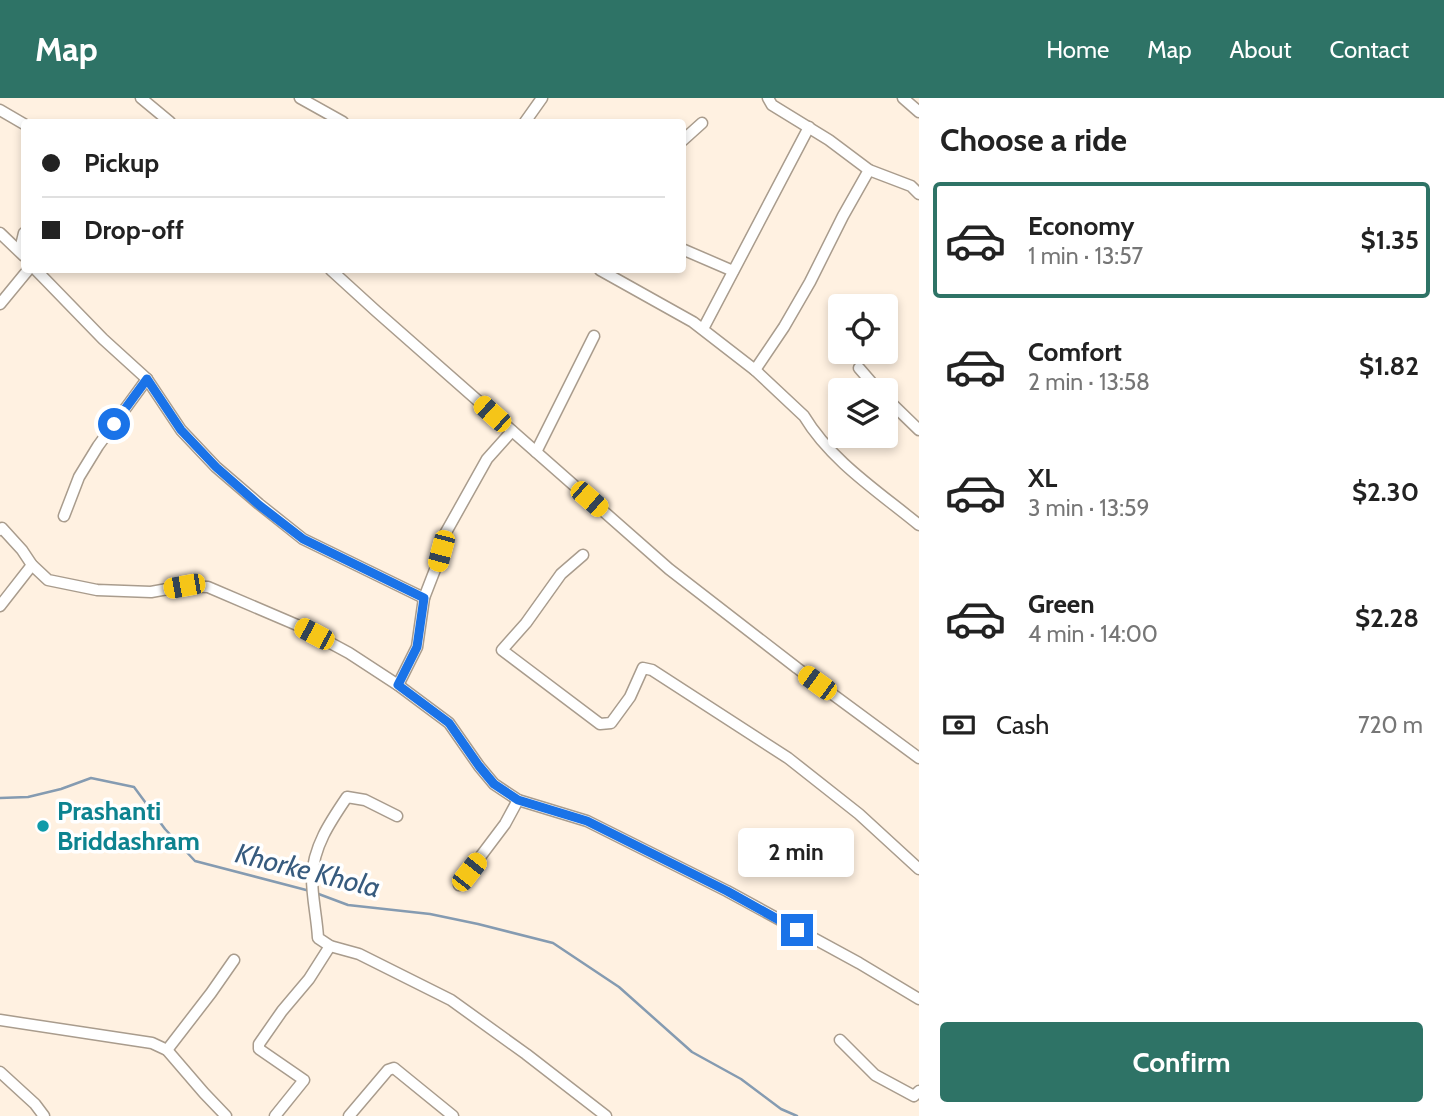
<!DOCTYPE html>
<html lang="en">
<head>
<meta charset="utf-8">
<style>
  :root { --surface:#fff; --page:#f6f6f6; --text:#222; --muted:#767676; --line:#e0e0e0; --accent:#2e7366 }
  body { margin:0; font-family:Cabin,sans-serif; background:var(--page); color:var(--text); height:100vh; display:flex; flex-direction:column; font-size:26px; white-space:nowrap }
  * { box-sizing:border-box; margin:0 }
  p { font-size:23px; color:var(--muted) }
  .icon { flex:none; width:38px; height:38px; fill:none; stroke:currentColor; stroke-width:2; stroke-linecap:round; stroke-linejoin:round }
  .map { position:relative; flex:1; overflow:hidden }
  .panel { display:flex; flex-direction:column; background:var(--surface); width:525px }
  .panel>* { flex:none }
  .guide { position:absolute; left:21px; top:21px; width:665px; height:154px; border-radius:7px; box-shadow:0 4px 10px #0003; display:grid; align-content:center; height:154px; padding:0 21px; background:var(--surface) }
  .fabs { position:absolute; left:828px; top:196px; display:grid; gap:14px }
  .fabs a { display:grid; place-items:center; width:70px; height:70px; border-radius:7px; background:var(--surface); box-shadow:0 4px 10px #0003; font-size:35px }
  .end { position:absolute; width:32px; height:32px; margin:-16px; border:9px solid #1a73e8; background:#fff; box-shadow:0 0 0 4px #fff }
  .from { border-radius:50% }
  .bubble { position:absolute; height:49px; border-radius:7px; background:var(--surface); box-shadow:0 4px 10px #0003; font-size:23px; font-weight:700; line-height:49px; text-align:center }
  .car { position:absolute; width:21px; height:42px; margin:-21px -10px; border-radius:9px; box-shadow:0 0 5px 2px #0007; background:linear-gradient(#f5c518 24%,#345 0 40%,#f5c518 0 76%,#345 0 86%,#f5c518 0) }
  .guide b { display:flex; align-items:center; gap:24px; height:66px; font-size:26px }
  .guide b+b { border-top:2px solid var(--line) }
  .guide i { width:18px; height:18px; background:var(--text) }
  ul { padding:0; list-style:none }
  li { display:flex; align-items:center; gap:21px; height:116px; margin:0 14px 10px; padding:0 7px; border:4px solid transparent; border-radius:7px }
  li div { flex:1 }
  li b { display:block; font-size:26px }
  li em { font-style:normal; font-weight:700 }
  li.current { border-color:var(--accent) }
  li>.icon { width:63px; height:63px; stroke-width:1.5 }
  h2 { padding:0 21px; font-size:32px; line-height:84px }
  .pay { display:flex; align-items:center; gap:18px; height:77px; padding:0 21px; font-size:26px }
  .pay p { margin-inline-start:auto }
  .cta { display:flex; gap:14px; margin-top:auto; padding:14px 21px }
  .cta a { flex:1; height:80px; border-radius:7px; background:var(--accent); color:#fff; font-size:28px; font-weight:700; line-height:80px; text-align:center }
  header { display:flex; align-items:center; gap:42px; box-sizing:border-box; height:98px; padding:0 35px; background:var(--accent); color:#fff }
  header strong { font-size:33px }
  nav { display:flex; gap:38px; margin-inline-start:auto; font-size:24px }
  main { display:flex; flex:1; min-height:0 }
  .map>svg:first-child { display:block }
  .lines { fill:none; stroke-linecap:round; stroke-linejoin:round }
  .stream { stroke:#859bb1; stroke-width:2.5 }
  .street-casing { stroke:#a99c8d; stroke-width:13 }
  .street { stroke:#fff; stroke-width:10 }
  .route { stroke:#1a73e8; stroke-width:9 }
  .culture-dot { fill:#0f9aa8; stroke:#fff; stroke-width:2.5 }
  .labels { text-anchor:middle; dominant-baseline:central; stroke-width:7; stroke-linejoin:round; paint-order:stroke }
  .culture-label { font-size:26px; font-weight:bold; fill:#0d838f; stroke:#fff; text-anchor:start }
  .water-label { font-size:28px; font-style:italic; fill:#375b7e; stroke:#fff }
</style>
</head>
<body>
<header>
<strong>Map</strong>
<nav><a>Home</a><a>Map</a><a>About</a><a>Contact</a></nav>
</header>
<main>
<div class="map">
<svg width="919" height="1018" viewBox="0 0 919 1018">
  <rect width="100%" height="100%" fill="#fff1e1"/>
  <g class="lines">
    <g class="stream">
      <polyline points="0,700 28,699 61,691 91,680 134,689 165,731 195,763 310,793"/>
      <polyline points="316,795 348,807 430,816 478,826 553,845 619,889 692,954 741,981 781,1011 797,1018"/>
    </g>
    <defs>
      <g id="street">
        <polyline points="141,0 170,24"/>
        <polyline points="300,0 343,24"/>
        <polyline points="768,0 772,7 829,42 869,72 911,88 919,96"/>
        <polyline points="903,0 919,14"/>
        <polyline points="0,12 24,26"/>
        <polyline points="525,24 542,0"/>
        <polyline points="682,43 702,25"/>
        <polyline points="0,135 24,158"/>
        <polyline points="682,151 733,173"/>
        <polyline points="20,152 24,135"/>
        <polyline points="36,172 103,241 147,281 181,332 216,369 259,406 303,441 424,500"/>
        <polyline points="331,172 376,213 669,471 797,570 919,660"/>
        <path d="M600,172L693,224L755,272L804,318C831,363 879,394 919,427"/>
        <polyline points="0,206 28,172"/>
        <polyline points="703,231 809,29"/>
        <polyline points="859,270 878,292"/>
        <polyline points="755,272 784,229 810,184 843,118 869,72"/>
        <polyline points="886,300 919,332"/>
        <polyline points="536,354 594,238"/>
        <polyline points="64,418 79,379 98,348 147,281"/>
        <polyline points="0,432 2,430 22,452 32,467 48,482 97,492 151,494 184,488 208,489 297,527 349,555 398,587 449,625 479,668 494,686 518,702 587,723 727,793 859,865 919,901"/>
        <polyline points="583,457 561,476 526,525 502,552 600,626 611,625 630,599 643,570 652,572 788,660 859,716 919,771"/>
        <polyline points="0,508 32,467"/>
        <polyline points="398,587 417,549 424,500 436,469 445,436 487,361 512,333"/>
        <path d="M397,718L365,702L347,699C330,724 313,749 312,780C312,800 317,820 318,840L330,848L359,856L451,902L526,956L606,1018"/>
        <polyline points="459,787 505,726 518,702"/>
        <polyline points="0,922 152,945 167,952 204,995 226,1018"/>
        <polyline points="840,942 875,977 914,998 919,993"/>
        <polyline points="167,952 211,895 234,862"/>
        <polyline points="0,974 35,1006 44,1018"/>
        <polyline points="275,1018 304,982 259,951 259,946 282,913 309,881 330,848"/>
        <polyline points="349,1018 388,972 394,970 453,1018"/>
      </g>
    </defs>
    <use href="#street" class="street-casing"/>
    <use href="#street" class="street"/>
  </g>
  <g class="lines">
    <polyline class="route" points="114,326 147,281 181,332 216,369 259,407 303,441 424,500 417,549 398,587 449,625 479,668 494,686 518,702 587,723 727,793 797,832"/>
  </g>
  <circle class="culture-dot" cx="43" cy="728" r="7"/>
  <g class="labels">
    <g class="culture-label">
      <text x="57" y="713">Prashanti<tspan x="57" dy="30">Briddashram</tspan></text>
    </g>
    <g class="water-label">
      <text transform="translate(308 772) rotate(14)">Khorke Khola</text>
    </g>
  </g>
</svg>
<div class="fabs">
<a><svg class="icon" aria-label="locate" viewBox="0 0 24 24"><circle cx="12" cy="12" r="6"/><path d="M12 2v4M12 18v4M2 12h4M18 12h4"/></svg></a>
<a><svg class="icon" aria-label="layers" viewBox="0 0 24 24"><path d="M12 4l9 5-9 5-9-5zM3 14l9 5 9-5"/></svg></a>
</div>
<i class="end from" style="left:114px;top:326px"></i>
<i class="end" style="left:797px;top:832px"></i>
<div class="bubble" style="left:738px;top:730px;width:116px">2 min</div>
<i class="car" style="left:492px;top:316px;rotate:312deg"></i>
<i class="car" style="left:589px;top:401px;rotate:131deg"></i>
<i class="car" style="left:441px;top:453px;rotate:195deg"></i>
<i class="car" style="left:184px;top:488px;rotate:260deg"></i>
<i class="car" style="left:314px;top:536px;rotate:298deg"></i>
<i class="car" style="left:817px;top:585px;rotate:306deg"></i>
<i class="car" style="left:469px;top:774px;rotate:38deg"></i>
<div class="guide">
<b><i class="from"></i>Pickup</b>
<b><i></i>Drop-off</b>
</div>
</div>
<section class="panel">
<h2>Choose a ride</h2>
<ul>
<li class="current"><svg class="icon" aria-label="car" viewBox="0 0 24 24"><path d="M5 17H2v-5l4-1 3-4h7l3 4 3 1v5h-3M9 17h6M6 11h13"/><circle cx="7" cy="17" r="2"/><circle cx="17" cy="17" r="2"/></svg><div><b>Economy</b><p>1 min · 13:57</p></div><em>$1.35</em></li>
<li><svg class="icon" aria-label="car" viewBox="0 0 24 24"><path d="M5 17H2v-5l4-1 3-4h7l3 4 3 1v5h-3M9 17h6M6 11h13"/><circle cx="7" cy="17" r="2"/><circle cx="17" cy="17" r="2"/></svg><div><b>Comfort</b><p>2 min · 13:58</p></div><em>$1.82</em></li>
<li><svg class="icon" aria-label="car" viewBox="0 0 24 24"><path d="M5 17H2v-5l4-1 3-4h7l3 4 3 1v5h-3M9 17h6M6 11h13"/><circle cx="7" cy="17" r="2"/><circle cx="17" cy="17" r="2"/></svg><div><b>XL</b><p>3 min · 13:59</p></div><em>$2.30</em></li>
<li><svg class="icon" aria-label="car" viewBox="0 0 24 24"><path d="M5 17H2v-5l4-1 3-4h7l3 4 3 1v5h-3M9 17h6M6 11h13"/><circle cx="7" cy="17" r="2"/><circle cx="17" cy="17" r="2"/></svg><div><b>Green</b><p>4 min · 14:00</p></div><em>$2.28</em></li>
</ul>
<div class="pay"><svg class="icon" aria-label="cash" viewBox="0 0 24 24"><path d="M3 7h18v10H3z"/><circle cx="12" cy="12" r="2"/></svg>Cash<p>720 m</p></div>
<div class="cta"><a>Confirm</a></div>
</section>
</main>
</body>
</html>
